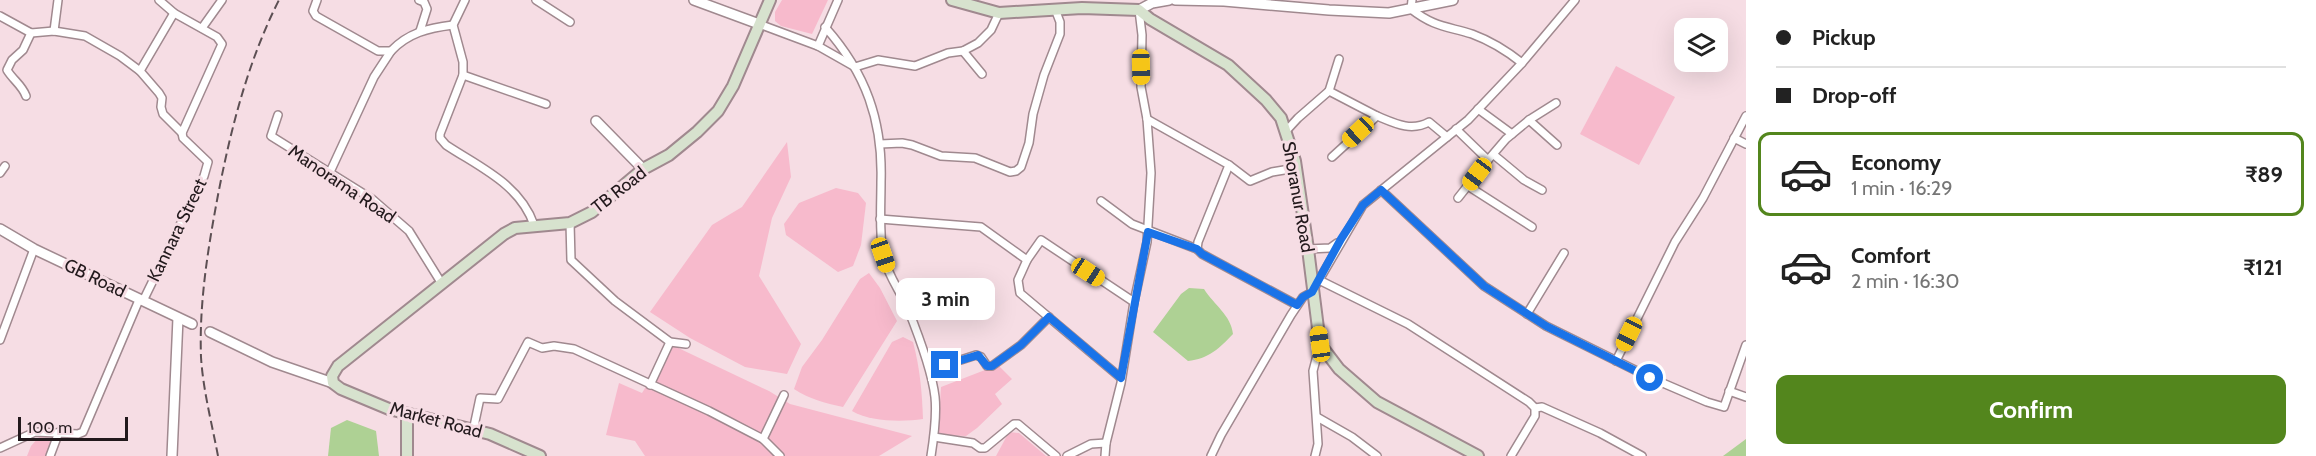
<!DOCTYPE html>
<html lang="en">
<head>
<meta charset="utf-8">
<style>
  :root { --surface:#fff; --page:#f2f2f2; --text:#222; --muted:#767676; --line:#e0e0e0; --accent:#53861d }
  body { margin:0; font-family:Cabin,sans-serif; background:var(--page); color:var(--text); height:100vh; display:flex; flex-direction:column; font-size:22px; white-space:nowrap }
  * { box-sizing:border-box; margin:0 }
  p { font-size:20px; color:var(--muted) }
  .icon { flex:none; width:33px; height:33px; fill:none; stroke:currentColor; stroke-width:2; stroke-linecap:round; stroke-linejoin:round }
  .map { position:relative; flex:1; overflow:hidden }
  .details { display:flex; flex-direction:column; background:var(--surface); width:570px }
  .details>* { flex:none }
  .hud { display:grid; align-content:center; height:132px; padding:0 30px; background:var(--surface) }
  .fabs { position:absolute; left:1674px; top:18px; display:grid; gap:12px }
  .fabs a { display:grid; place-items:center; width:54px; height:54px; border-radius:12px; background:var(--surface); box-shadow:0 6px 24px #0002; font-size:30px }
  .scale { position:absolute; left:18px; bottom:15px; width:110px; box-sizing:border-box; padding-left:6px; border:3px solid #22191c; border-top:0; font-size:16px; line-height:21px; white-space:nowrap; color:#22191c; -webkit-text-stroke:4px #f6dde4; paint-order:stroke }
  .end { position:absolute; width:27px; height:27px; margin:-14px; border:8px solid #1a73e8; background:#fff; box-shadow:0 0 0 3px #fff }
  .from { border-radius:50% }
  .bubble { position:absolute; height:42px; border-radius:12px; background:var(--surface); box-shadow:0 6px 24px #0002; font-size:20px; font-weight:700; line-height:42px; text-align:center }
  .car { position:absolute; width:18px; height:36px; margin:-18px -9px; border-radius:8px; box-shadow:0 0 4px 2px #0007; background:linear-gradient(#f5c518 24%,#345 0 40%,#f5c518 0 76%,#345 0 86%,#f5c518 0) }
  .hud b { display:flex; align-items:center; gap:21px; height:57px; font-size:22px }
  .hud b+b { border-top:2px solid var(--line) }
  .hud i { width:15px; height:15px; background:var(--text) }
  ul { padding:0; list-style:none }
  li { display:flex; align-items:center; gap:18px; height:84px; margin:0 12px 9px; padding:0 18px; border:3px solid transparent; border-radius:12px }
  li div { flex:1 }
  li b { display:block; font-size:22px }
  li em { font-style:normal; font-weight:700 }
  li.selected { border-color:var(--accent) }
  li>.icon { width:54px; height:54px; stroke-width:1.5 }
  .action { display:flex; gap:12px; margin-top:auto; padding:12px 30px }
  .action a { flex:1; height:69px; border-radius:12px; background:var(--accent); color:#fff; font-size:24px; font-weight:700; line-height:69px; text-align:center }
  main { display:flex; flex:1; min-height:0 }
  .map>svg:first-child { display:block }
  .green { fill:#f7bacc }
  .water { fill:#aed194 }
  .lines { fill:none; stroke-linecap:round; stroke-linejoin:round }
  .minor-casing { stroke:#a0898f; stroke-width:10 }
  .tertiary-casing { stroke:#a0898f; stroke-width:12 }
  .secondary-casing { stroke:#a0898f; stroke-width:14 }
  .minor { stroke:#fff; stroke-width:7 }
  .tertiary { stroke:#fff; stroke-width:9 }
  .secondary { stroke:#d7e2ce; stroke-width:10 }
  .rail { stroke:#5c4f53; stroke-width:2; stroke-dasharray:9 4.5; stroke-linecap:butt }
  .route { stroke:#1a73e8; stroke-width:8 }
  .labels { text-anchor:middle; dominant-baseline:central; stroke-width:6; stroke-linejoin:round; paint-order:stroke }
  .street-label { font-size:18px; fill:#22191c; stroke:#f6dde4 }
</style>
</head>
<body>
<main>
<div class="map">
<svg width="1746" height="456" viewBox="0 0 1746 456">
  <rect width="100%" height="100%" fill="#f6dde4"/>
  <g class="green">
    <polygon points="782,0 828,0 812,34 781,26 775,21 775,12"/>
    <polygon points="1616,66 1675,97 1639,165 1580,134"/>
    <polygon points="787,142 791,177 772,218 759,276 801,344 787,374 745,367 690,338 650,312 712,225 742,207"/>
    <polygon points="836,188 858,193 866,203 861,245 853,266 838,272 786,235 784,224 799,203"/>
    <path d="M869,273L880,288L897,321L843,407C825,403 809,399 794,389L802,367L822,340L860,279Z"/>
    <path d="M903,337L913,342C920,368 922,392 923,419C903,422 870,422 852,411L892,342Z"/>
    <polygon points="672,345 769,391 790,404 912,436 879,456 645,456 635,441 606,435 619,383 642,393"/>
    <polygon points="998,365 1012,379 995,394 1002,404 977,428 966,436 938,435 941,387"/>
    <polygon points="1009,432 1019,433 1046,456 996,456"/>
    <polygon points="39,437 55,438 47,456 27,456 31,446"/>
  </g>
  <g class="water">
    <path d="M1189,288L1204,289C1214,305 1231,315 1233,334C1220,348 1208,359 1188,361L1153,332L1181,294Z"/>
    <polygon points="347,420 376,431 379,456 328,456 331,428"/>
    <polygon points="1746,439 1746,456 1723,456"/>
  </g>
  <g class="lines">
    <defs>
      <g id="minor">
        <path d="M317,0L313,11L316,16L378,51H391C408,33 428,28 453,25"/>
        <polyline points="419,0 424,2 427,9 420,31"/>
        <path d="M465,0L453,25L463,62V75L440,134V138L446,145C479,167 520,184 534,225"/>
        <polyline points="536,0 570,22"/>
        <path d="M1412,0L1411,9C1434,27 1446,26 1472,34C1491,41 1507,51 1522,63"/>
        <polyline points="0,16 31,33 54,31 85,36 120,56 140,71 159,93 162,98 161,107 163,114 182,133"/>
        <polyline points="759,24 818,46 855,67 878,60 915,66 948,53 963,51 978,43 991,30 999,13"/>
        <path d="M825,27C866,73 883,121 881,182C881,206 879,231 883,255C887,274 900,291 908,309C918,334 932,371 935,397C937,416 934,437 931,456"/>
        <polyline points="202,28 222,0"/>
        <polyline points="54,31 58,0"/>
        <polyline points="818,46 838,0"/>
        <polyline points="963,51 982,74"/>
        <polyline points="140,71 174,13"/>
        <polyline points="463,75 546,104"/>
        <polyline points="1329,91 1339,59"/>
        <path d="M26,96C22,85 13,80 7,70L12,60L23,50L31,33"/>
        <polyline points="1478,109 1512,134"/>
        <polyline points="278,115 271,136 372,199 409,231 442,284"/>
        <path d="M1377,116C1394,123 1411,132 1429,122L1447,137"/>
        <polyline points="1147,119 1229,165 1198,242 1197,249 1202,254 1297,305"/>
        <polyline points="1529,120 1557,145"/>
        <polyline points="1456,129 1488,160 1506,139 1529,120 1556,103"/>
        <polyline points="1286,131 1298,118 1329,91 1377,116 1332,157"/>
        <polyline points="1734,138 1746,144"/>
        <polyline points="880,144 902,143 912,145 941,156 975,158 1010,172 1016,171 1021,167 1029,143 1033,114 1044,75 1060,34 1060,22 1055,9"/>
        <polyline points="1494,155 1524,180 1542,190"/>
        <polyline points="1229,165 1250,181 1272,172 1296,168"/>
        <polyline points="330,172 374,77 391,51"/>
        <polyline points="0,173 5,166"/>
        <polyline points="1468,186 1532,227"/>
        <polyline points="1381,190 1484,286 1546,326 1651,378 1707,402 1724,407 1746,345"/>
        <polyline points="1458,198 1488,160"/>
        <polyline points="1101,201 1132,224 1197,249"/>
        <polyline points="880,219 981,227 1027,260 1041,240 1134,302"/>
        <polyline points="570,223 571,260 615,301 670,342 686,344"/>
        <polyline points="1308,249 1330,248 1337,243"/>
        <polyline points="1027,260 1018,280 1020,293 1121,378"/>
        <polyline points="1319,280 1408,324 1529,402 1535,408 1535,416 1511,456"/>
        <polyline points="143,301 204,176 208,162 183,138 182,133 222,44 217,37 174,13 159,0"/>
        <polyline points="1527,314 1564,253"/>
        <polyline points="0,340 34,249"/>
        <polyline points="1616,361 1675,242 1703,198 1746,116"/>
        <polyline points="930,370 976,355 981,357 987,366 992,366 1021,345 1049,317"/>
        <polyline points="650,385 670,342"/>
        <polyline points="1729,391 1746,397"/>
        <polyline points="1535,408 1542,407 1600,433 1642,456"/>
        <polyline points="1317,417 1352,437 1377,456"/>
        <polyline points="473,431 480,398 498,399 528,342 542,348 554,346 574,349 709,411 763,439 780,456"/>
        <polyline points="934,437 973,443 980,448 985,448 1014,424 1018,424 1056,456"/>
        <polyline points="763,439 784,395"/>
        <polyline points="0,448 35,432 78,434 83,432 139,300"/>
        <polyline points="50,456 59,432"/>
        <polyline points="1067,456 1091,444 1106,443"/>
        <polyline points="1105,456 1106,443 1121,383 1134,302 1147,242 1151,173 1147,119 1141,87 1142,35 1139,10"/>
        <polyline points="1211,456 1221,435 1291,315 1303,297 1312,292 1363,205 1468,120 1522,63 1575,0"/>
        <polyline points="1315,456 1318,444 1313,371 1320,344"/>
      </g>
      <g id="tertiary">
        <polyline points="694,0 759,24"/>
        <polyline points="1175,0 1224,1 1329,10 1389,13 1453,0"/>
        <polyline points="1139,10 1152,3 1169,0"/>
        <polyline points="596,121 643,169"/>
        <polyline points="0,229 34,249 192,324"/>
        <polyline points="210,332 272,362 333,383"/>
        <polyline points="172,456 178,318"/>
      </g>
      <g id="secondary">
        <polyline points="952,0 999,13 1082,8 1139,10 1150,19 1228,65 1266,100 1281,118 1295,161 1308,249 1320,344 1339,369 1377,402 1478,456"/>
        <polyline points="407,456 407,414"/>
        <polyline points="540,456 490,434 389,409 341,389 333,383 332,376 338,366 504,234 515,228 570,223 592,212 643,169 669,155 697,132 718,111 733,86 770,0"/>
      </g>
    </defs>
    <use href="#minor" class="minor-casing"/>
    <use href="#tertiary" class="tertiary-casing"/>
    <use href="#secondary" class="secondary-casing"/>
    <use href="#minor" class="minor"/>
    <use href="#tertiary" class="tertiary"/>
    <use href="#secondary" class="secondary"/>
    <path class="rail" d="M218,456C212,424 203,390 201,357C199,303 208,248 218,195C231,128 248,61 279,0"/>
  </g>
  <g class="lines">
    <polyline class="route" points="945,365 978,355 987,366 992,366 1021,345 1049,317 1121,378 1148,232 1197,249 1202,254 1297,305 1303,297 1312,292 1341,239 1363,205 1381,190 1484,286 1546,326 1650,378"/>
  </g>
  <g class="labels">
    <g class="street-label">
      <text transform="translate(342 184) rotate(34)">Manorama Road</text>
      <text transform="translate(619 190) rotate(-38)">TB Road</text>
      <text transform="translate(1298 197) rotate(80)">Shoranur Road</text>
      <text transform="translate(177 230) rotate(-64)">Kannara Street</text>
      <text transform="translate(95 278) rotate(26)">GB Road</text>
      <text transform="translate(436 420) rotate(15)">Market Road</text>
    </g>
  </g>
</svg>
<div class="fabs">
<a><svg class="icon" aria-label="layers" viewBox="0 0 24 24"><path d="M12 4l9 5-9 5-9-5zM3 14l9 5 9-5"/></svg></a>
</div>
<div class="scale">100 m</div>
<i class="end from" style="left:1650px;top:378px"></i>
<i class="end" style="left:945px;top:365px"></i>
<div class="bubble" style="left:896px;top:278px;width:99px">3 min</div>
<i class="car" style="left:1141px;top:67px;rotate:179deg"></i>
<i class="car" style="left:1358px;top:132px;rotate:227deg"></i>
<i class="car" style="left:1477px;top:174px;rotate:217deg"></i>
<i class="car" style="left:883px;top:255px;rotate:161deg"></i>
<i class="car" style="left:1088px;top:272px;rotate:123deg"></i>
<i class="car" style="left:1629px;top:334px;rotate:206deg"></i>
<i class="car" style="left:1320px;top:344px;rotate:352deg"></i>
</div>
<section class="details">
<div class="hud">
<b><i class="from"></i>Pickup</b>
<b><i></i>Drop-off</b>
</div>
<ul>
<li class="selected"><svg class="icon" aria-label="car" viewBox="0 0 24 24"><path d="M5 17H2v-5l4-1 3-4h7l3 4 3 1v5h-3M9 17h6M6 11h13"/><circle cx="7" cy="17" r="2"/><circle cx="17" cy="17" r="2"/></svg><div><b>Economy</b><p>1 min · 16:29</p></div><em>₹89</em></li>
<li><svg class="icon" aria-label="car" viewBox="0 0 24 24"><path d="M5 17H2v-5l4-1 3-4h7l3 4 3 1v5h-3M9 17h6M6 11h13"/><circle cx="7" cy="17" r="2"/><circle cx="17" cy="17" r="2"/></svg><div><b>Comfort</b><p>2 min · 16:30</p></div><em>₹121</em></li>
</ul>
<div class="action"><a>Confirm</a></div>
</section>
</main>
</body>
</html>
